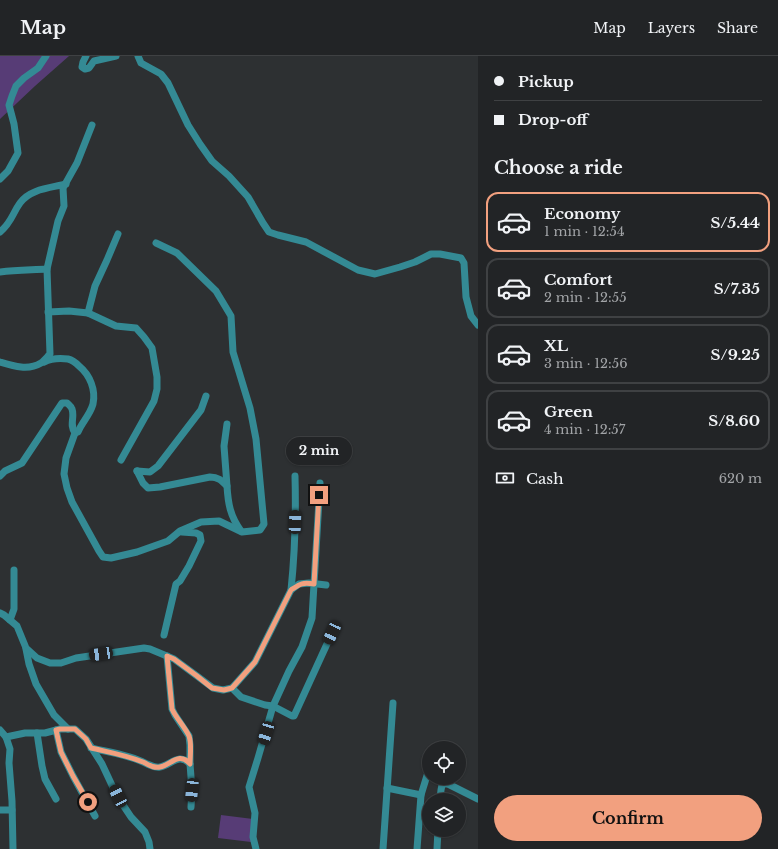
<!DOCTYPE html>
<html lang="en">
<head>
<meta charset="utf-8">
<style>
  :root { --surface:#222426; --page:#2e3032; --text:#f1f3f6; --muted:#a2a4a7; --line:#3f4143; --accent:#f2a07f }
  body { margin:0; font-family:"Libre Baskerville",serif; background:var(--page); color:var(--text); height:100vh; display:flex; flex-direction:column; font-size:15px; white-space:nowrap }
  * { box-sizing:border-box; margin:0 }
  p { font-size:13px; color:var(--muted) }
  .icon { flex:none; width:22px; height:22px; fill:none; stroke:currentColor; stroke-width:2; stroke-linecap:round; stroke-linejoin:round }
  .map { position:relative; flex:1; overflow:hidden }
  .details { display:flex; flex-direction:column; background:var(--surface); width:300px }
  .details>* { flex:none }
  .guide { display:grid; align-content:center; height:88px; padding:0 16px; background:var(--surface) }
  .fabs { position:absolute; left:422px; top:685px; display:grid; gap:8px }
  .fabs a { display:grid; place-items:center; width:44px; height:44px; border-radius:50%; background:var(--surface); box-shadow:0 1px 3px #0004,0 0 0 1px var(--line); font-size:20px }
  .end { position:absolute; width:18px; height:18px; margin:-9px; border:5px solid #f2a07f; background:#111; box-shadow:0 0 0 2px #111 }
  .from { border-radius:50% }
  .bubble { position:absolute; height:28px; border-radius:14px; background:var(--surface); box-shadow:0 1px 3px #0004,0 0 0 1px var(--line); font-size:13px; font-weight:800; line-height:28px; text-align:center }
  .car { position:absolute; width:12px; height:24px; margin:-12px -6px; border-radius:5px; box-shadow:0 0 3px 1px #0007; background:linear-gradient(#222 24%,#8ab4d8 0 40%,#222 0 76%,#8ab4d8 0 86%,#222 0) }
  .guide b { display:flex; align-items:center; gap:14px; height:38px; font-size:15px }
  .guide b+b { border-top:1px solid var(--line) }
  .guide i { width:10px; height:10px; background:var(--text) }
  ul { padding:0; list-style:none }
  li { display:flex; align-items:center; gap:12px; height:60px; margin:0 8px 6px; padding:0 8px; border:2px solid var(--line); border-radius:12px }
  li div { flex:1 }
  li b { display:block; font-size:15px }
  li em { font-style:normal; font-weight:800 }
  li.on { border-color:var(--accent) }
  li>.icon { width:36px; height:36px; stroke-width:1.5 }
  h2 { padding:0 16px; font-size:18px; line-height:48px }
  .pay { display:flex; align-items:center; gap:10px; height:44px; padding:0 16px; font-size:15px }
  .pay p { margin-inline-start:auto }
  .action { display:flex; gap:8px; margin-top:auto; padding:8px 16px }
  .action a { flex:1; height:46px; border-radius:24px; background:var(--accent); color:#111; font-size:16px; font-weight:800; line-height:46px; text-align:center }
  header { display:flex; align-items:center; gap:24px; box-sizing:border-box; height:56px; padding:0 20px; background:var(--surface); border-bottom:1px solid var(--line) }
  header strong { font-size:19px }
  nav { display:flex; gap:22px; margin-inline-start:auto; font-size:14px }
  main { display:flex; flex:1; min-height:0 }
  .map>svg:first-child { display:block }
  .green { fill:#573c76 }
  .lines { fill:none; stroke-linecap:round; stroke-linejoin:round }
  .minor { stroke:#348a94; stroke-width:7 }
  .route { stroke:#f2a07f; stroke-width:5 }
</style>
</head>
<body>
<header>
<strong>Map</strong>
<nav><a>Map</a><a>Layers</a><a>Share</a></nav>
</header>
<main>
<div class="map">
<svg width="478" height="793" viewBox="0 0 478 793">
  <rect width="100%" height="100%" fill="#2d3032"/>
  <g class="green">
    <polygon points="0,0 69,0 35,30 0,63"/>
    <polygon points="221,759 253,763 251,786 218,782"/>
  </g>
  <g class="lines">
    <g class="minor">
      <polyline points="86,0 83,6 82,11 85,13 89,12 94,5 116,0"/>
      <polyline points="138,0 141,7 161,18 168,27 188,69 200,88 212,105 229,120 248,141 263,167 269,176 278,179 306,186 358,214 375,218 400,211 415,206 431,198 440,198 461,202 464,207 466,241 471,260 478,269"/>
      <polyline points="0,123 8,115 18,97 14,68 9,49 12,40 16,30 24,22 38,12 46,0"/>
      <path d="M0,176C12,166 12,158 20,147C30,133 50,132 66,128"/>
      <path d="M0,216C16,214 31,214 47,213"/>
      <polyline points="48,256 69,255 88,257 116,270 136,272 144,281 152,292 157,321 157,333 154,345 121,404"/>
      <polyline points="88,257 95,230 107,204 118,178"/>
      <path d="M0,306C13,310 28,315 41,307C44,305 47,301 50,298L47,213L58,165L64,150L63,132L77,107L92,69"/>
      <path d="M44,306C52,302 60,302 68,303C72,304 76,307 79,310C90,319 96,334 93,348C90,359 82,366 78,376L75,377"/>
      <path d="M137,415L143,427L148,432L160,431L210,421C218,421 221,424 227,430C228,447 230,460 241,475"/>
      <polyline points="137,415 150,416 158,410 201,354 206,340"/>
      <path d="M0,420L5,415L22,407L62,347H67C69,349 71,350 72,353C75,361 69,369 75,377L66,402L64,418L67,432L72,446L99,495L103,501L111,502L137,496L168,485L180,475L201,466L219,465L242,476L260,474L264,468L256,383L250,352L233,296L231,260L216,235L177,197L156,187"/>
      <polyline points="227,430 224,390 227,368"/>
      <path d="M291,534C295,496 296,458 295,420"/>
      <polyline points="0,557 4,559 17,570 26,592 37,602 50,607 61,607 76,602 144,592 150,593 174,603 197,620 213,632 223,634 232,632 255,606 291,534 299,528 309,527 326,529"/>
      <polyline points="10,564 14,553 14,514"/>
      <polyline points="164,579 176,528 180,525 189,510 201,485 200,479 196,477 182,476"/>
      <polyline points="26,593 29,608 36,628 54,659 68,673"/>
      <polyline points="167,600 172,653 175,659 189,680 190,689 190,708 192,734 191,751"/>
      <polyline points="232,632 241,641 265,649 273,650 292,660 294,660 332,577"/>
      <polyline points="0,674 6,681 10,693 9,707 12,745 13,793"/>
      <polyline points="56,674 61,696 73,720 95,760"/>
      <polyline points="37,677 42,710 45,723 56,743"/>
      <polyline points="6,681 25,677 45,677 60,673 75,673 86,683 102,708 117,740 131,761 145,776 149,786 150,793"/>
      <path d="M91,692C108,696 130,699 145,707C150,709 154,712 160,711C171,709 179,696 190,708"/>
      <polyline points="387,732 421,739"/>
      <polyline points="440,744 441,734 442,729 444,728 448,728 478,743"/>
      <polyline points="0,754 12,754"/>
      <polyline points="256,793 253,781 255,757 249,731 258,702 273,650 289,615 302,591 312,562 320,427"/>
      <polyline points="383,793 393,647"/>
      <polyline points="417,793 421,739 429,713"/>
      <polyline points="437,793 438,774"/>
    </g>
  </g>
  <g class="lines">
    <path class="route" d="M88,746L73,720L61,696L56,674L60,673H75L86,683L91,692C108,696 126,699 143,706C148,708 153,713 160,711C171,709 179,695 190,708C190,699 192,688 189,680C185,671 176,662 172,653L167,600L174,603L197,620L212,632L224,634L232,632L255,606L291,534C300,528 302,526 314,528L319,439"/>
  </g>
</svg>
<div class="fabs">
<a><svg class="icon" aria-label="locate" viewBox="0 0 24 24"><circle cx="12" cy="12" r="6"/><path d="M12 2v4M12 18v4M2 12h4M18 12h4"/></svg></a>
<a><svg class="icon" aria-label="layers" viewBox="0 0 24 24"><path d="M12 4l9 5-9 5-9-5zM3 14l9 5 9-5"/></svg></a>
</div>
<i class="end from" style="left:88px;top:746px"></i>
<i class="end" style="left:319px;top:439px"></i>
<div class="bubble" style="left:286px;top:381px;width:66px">2 min</div>
<i class="car" style="left:295px;top:466px;rotate:2deg"></i>
<i class="car" style="left:332px;top:577px;rotate:205deg"></i>
<i class="car" style="left:101px;top:598px;rotate:262deg"></i>
<i class="car" style="left:266px;top:677px;rotate:197deg"></i>
<i class="car" style="left:192px;top:734px;rotate:186deg"></i>
<i class="car" style="left:118px;top:740px;rotate:333deg"></i>
</div>
<section class="details">
<div class="guide">
<b><i class="from"></i>Pickup</b>
<b><i></i>Drop-off</b>
</div>
<h2>Choose a ride</h2>
<ul>
<li class="on"><svg class="icon" aria-label="car" viewBox="0 0 24 24"><path d="M5 17H2v-5l4-1 3-4h7l3 4 3 1v5h-3M9 17h6M6 11h13"/><circle cx="7" cy="17" r="2"/><circle cx="17" cy="17" r="2"/></svg><div><b>Economy</b><p>1 min · 12:54</p></div><em>S/5.44</em></li>
<li><svg class="icon" aria-label="car" viewBox="0 0 24 24"><path d="M5 17H2v-5l4-1 3-4h7l3 4 3 1v5h-3M9 17h6M6 11h13"/><circle cx="7" cy="17" r="2"/><circle cx="17" cy="17" r="2"/></svg><div><b>Comfort</b><p>2 min · 12:55</p></div><em>S/7.35</em></li>
<li><svg class="icon" aria-label="car" viewBox="0 0 24 24"><path d="M5 17H2v-5l4-1 3-4h7l3 4 3 1v5h-3M9 17h6M6 11h13"/><circle cx="7" cy="17" r="2"/><circle cx="17" cy="17" r="2"/></svg><div><b>XL</b><p>3 min · 12:56</p></div><em>S/9.25</em></li>
<li><svg class="icon" aria-label="car" viewBox="0 0 24 24"><path d="M5 17H2v-5l4-1 3-4h7l3 4 3 1v5h-3M9 17h6M6 11h13"/><circle cx="7" cy="17" r="2"/><circle cx="17" cy="17" r="2"/></svg><div><b>Green</b><p>4 min · 12:57</p></div><em>S/8.60</em></li>
</ul>
<div class="pay"><svg class="icon" aria-label="cash" viewBox="0 0 24 24"><path d="M3 7h18v10H3z"/><circle cx="12" cy="12" r="2"/></svg>Cash<p>620 m</p></div>
<div class="action"><a>Confirm</a></div>
</section>
</main>
</body>
</html>
